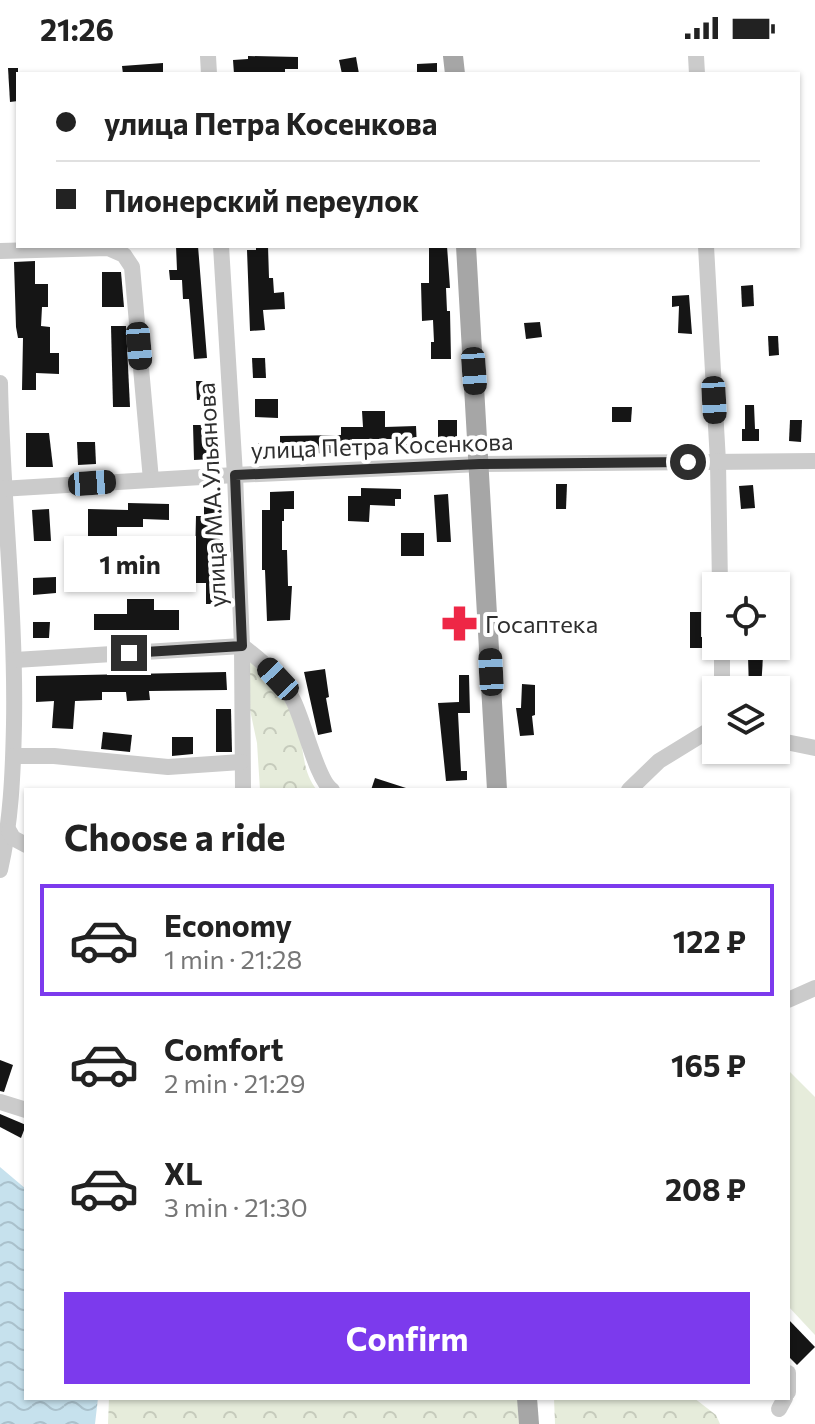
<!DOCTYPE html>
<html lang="en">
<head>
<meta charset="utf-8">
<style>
  :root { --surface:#fff; --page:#f6f6f6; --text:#222; --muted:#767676; --line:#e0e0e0; --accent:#7c3aed }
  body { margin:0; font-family:Commissioner,sans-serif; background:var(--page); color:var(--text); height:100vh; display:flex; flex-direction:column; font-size:30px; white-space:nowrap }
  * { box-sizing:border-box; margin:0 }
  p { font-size:26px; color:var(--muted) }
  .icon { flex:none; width:44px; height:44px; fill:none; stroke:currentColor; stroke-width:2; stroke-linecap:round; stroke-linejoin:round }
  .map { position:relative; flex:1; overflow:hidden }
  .side { position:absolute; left:24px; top:732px; width:766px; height:612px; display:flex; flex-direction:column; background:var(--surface); border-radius:0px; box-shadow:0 2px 6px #0004 }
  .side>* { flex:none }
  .top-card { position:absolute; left:16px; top:16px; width:784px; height:176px; border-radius:0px; box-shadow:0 2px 6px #0004; display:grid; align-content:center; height:176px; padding:0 40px; background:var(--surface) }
  .tools { position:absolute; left:702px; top:516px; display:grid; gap:16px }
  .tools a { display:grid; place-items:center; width:88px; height:88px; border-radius:0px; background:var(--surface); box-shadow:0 2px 6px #0004; font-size:40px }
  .end { position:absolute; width:36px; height:36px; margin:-18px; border:10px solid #2e2e2e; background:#fff; box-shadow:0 0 0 4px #fff }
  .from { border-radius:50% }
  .bubble { position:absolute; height:56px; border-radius:0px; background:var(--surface); box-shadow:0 2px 6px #0004; font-size:26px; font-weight:700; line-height:56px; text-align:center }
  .car { position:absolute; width:24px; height:48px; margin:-24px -12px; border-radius:10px; box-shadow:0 0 6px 2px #0007; background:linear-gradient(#222 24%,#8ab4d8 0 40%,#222 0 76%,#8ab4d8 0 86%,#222 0) }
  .top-card b { display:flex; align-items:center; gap:28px; height:76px; font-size:30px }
  .top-card b+b { border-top:2px solid var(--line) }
  .top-card i { width:20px; height:20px; background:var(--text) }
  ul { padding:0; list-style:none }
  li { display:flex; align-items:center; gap:24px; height:112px; margin:0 16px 12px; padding:0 24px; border:4px solid transparent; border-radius:0px }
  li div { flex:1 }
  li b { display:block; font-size:30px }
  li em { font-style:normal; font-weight:700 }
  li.selected { border-color:var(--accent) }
  li>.icon { width:72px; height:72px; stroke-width:1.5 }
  h2 { padding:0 40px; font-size:36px; line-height:96px }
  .cta { display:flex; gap:16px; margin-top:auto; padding:16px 40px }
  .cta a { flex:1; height:92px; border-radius:0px; background:var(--accent); color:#fff; font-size:32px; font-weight:700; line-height:92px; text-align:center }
  .status { display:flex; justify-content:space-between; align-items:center; height:56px; padding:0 40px; background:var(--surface); direction:ltr }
  .status svg { height:22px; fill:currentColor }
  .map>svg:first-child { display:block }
  .forest { fill:url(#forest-crowns) }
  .pitch { fill:#e6ecdb }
  .water { fill:url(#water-waves) }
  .building { fill:#151515 }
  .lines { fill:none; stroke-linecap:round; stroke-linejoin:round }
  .minor { stroke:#cbcbcb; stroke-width:16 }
  .major { stroke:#a6a6a6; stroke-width:20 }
  .route { stroke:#2e2e2e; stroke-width:10 }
  .labels { text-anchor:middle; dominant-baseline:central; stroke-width:8; stroke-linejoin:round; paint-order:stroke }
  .street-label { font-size:24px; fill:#2e2e2e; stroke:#fff }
  .poi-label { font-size:24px; fill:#2e2e2e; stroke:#fff; text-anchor:start }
</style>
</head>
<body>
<div class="status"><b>21:26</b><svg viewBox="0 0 49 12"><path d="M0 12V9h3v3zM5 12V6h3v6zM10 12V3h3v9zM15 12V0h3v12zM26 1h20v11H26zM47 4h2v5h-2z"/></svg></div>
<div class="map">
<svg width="815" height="1368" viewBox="0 0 815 1368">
  <defs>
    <pattern id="forest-crowns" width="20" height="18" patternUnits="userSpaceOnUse" patternTransform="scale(2)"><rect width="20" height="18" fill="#e6ecdb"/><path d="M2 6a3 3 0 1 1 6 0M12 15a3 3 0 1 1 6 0" fill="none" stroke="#c6cbbc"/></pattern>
    <pattern id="water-waves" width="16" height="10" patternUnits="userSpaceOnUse" patternTransform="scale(2)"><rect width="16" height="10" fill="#c6e1ed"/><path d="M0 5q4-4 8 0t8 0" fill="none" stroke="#aac1cc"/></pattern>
  </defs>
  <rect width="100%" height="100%" fill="#fff"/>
  <g class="forest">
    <path d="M255,605C272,627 290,647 298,675C305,696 302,716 317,734H260L257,687L249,649L250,607Z"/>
    <polygon points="109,1342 518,1342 519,1368 108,1368"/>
    <polygon points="554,1342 694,1342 716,1359 720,1368 555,1368"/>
  </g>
  <polygon class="pitch" points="788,1014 815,1041 815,1279 788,1250"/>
  <polygon class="water" points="0,1111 26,1133 26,1342 98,1342 95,1368 0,1368"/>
  <g class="building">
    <polygon points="248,0 298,1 298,13 285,13 285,18 234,18 233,4 248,3"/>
    <polygon points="356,1 359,18 342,18 339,4"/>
    <polygon points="163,7 163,18 123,18 122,10"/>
    <polygon points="437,7 437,18 417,18 417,8"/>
    <polygon points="8,12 18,12 18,45 10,46"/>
    <polygon points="176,190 198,190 207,302 194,303 189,243 183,243 182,224 170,224 169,214 177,214"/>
    <polygon points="256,190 268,190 269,222 273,222 274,237 284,236 285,253 263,254 265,274 250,275 247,194 256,194"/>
    <polygon points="429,190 447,190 450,232 446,232 447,255 450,255 451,303 431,303 431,286 434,286 433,264 422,265 421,227 429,227"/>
    <polygon points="35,205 35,228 48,228 48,251 42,251 41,270 50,271 50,297 59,297 59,318 36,317 36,334 22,334 23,282 18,282 16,271 14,206"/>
    <polygon points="102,216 121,216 124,251 102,251"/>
    <polygon points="753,229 754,250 742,251 741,230"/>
    <polygon points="689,239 692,278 678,277 679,250 672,251 672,240"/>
    <polygon points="540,266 542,281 526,283 524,267"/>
    <polygon points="111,270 126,270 130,351 113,351"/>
    <polygon points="768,280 778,280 779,299 769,300"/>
    <polygon points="252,302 265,302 266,322 253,322"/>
    <polygon points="196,325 210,325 211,343 197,344"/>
    <polygon points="255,343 278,343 278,362 255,361"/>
    <polygon points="745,349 754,349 755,373 759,373 759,385 742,385 742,373 745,373"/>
    <polygon points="612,351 632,351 631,366 612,366"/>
    <polygon points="362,355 385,355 385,371 416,370 417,391 405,392 405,385 397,386 397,383 352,383 352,391 331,392 331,397 258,399 258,387 280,387 280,380 341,379 341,371 363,371"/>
    <rect x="438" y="364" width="19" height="24"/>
    <polygon points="790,364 802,364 801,386 789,385"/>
    <polygon points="193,369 204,369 205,386 212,386 212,403 194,404"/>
    <polygon points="26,377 49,377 53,411 26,411"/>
    <polygon points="77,386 95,386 96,408 78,409"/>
    <polygon points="556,428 567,428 566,453 556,453"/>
    <polygon points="753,429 755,452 741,453 739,430"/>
    <polygon points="361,432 401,433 401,443 395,443 395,450 370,449 369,466 348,465 348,440 361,440"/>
    <polygon points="294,435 294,453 284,453 284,465 282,465 282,494 287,494 288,530 292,530 290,564 267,565 265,514 262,514 262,454 270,454 270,436"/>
    <polygon points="448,438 451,486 437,486 434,439"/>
    <polygon points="204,442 219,442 222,548 206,548 206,527 186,527 186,505 195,505 196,460 204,460"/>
    <polygon points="128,447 169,448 169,464 143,463 143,471 117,471 117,485 88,485 88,453 128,454"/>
    <polygon points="49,453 51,485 34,485 32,454"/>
    <rect x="401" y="477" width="23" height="23"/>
    <polygon points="56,521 56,537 33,539 33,522"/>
    <polygon points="127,543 154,543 154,554 179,554 179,574 94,574 94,558 127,558"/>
    <polygon points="690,556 701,556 701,581 706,581 706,592 690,592"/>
    <polygon points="465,560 466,573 446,574 445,561"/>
    <polygon points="33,566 50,566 49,582 33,582"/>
    <polygon points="748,600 763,600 761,634 749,634"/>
    <polygon points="325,613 329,641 326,642 332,676 318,679 304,616"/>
    <polygon points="226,616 227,634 149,635 150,644 127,645 126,636 102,636 102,644 75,645 73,673 52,672 54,645 36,646 36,620"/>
    <polygon points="459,619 469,619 470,657 458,657 461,715 467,715 467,724 446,725 438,647 459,646"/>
    <polygon points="522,628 535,629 535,659 532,660 534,679 520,680 516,652 521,652"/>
    <polygon points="216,653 231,653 232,696 216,696"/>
    <polygon points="103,676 132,679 130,696 101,693"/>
    <polygon points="172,681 193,681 193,698 172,700"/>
    <polygon points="375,722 406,732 406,734 371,734"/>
    <polygon points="0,1004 13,1009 4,1036 0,1035"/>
    <polygon points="0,1058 26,1069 21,1082 0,1071"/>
    <polygon points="788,1263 815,1291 797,1309 788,1300"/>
  </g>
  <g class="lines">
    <g class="minor">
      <polyline points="208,0 209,18"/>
      <polyline points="696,0 697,18"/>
      <polyline points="221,190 235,419 242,590 243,734"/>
      <polyline points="706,190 718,406 720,530"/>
      <polyline points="0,195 108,192 124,199 132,211 151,424"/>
      <path d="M0,327C2,441 16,554 14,668C13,718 11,766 0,814"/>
      <polyline points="0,433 235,419 480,408 815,405"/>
      <polyline points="722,590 722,634"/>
      <path d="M15,604L242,590C261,604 282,622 293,644C304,665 317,725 332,734"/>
      <polyline points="776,684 815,692"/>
      <polyline points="14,700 54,700 168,711 241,706"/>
      <polyline points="629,734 659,705 716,670"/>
      <polyline points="9,775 13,782 26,789"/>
      <polyline points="788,944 815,932"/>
      <polyline points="0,1046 26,1054"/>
      <polyline points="788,1317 788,1336"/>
      <polyline points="779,1353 785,1342"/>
    </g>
    <g class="major">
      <polyline points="453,0 455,18"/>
      <polyline points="466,190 497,734"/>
      <polyline points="527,1342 529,1368"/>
    </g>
  </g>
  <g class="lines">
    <polyline class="route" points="129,597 242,590 235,419 480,408 688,406"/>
  </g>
  <defs>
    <symbol id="pharmacy-bare" viewBox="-9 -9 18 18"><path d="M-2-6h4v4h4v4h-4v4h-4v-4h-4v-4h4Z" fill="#ee2746" stroke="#fff" stroke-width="2.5" paint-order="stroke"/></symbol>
  </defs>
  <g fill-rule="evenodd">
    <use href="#pharmacy-bare" x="434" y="542" width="51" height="51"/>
  </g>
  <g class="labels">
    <g class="street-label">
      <text transform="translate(382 389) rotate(-2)">улица Петра Косенкова</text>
      <text transform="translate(211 439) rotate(-93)">улица М.А.Ульянова</text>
    </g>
    <g class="poi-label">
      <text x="485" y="567">Госаптека</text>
    </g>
  </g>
</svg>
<div class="tools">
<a><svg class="icon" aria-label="locate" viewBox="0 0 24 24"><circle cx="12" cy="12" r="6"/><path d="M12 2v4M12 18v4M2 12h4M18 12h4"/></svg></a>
<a><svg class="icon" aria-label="layers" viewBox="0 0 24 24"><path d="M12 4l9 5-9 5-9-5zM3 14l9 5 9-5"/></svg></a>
</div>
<i class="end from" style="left:688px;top:406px"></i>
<i class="end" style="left:129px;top:597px"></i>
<div class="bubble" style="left:64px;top:480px;width:132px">1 min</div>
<i class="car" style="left:139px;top:290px;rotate:175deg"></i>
<i class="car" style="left:474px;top:315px;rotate:176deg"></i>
<i class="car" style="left:714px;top:344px;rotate:177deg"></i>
<i class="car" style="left:92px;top:427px;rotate:86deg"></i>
<i class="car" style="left:491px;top:616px;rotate:357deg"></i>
<i class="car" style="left:278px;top:623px;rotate:317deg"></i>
<div class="top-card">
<b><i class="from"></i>улица Петра Косенкова</b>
<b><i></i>Пионерский переулок</b>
</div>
<section class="side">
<h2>Choose a ride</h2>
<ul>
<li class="selected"><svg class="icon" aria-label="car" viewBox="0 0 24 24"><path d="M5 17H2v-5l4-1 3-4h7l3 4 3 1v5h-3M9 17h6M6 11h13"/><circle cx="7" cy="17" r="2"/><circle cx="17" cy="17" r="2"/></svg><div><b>Economy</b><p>1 min · 21:28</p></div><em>122 ₽</em></li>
<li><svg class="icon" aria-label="car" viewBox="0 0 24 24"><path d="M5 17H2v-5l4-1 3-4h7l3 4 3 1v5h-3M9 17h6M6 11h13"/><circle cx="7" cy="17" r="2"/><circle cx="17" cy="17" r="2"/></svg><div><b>Comfort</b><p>2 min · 21:29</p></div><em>165 ₽</em></li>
<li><svg class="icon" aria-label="car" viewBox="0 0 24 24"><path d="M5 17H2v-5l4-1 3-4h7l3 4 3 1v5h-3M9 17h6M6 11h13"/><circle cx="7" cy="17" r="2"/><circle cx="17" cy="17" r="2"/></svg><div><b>XL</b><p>3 min · 21:30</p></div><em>208 ₽</em></li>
</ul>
<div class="cta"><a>Confirm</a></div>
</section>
</div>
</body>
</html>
